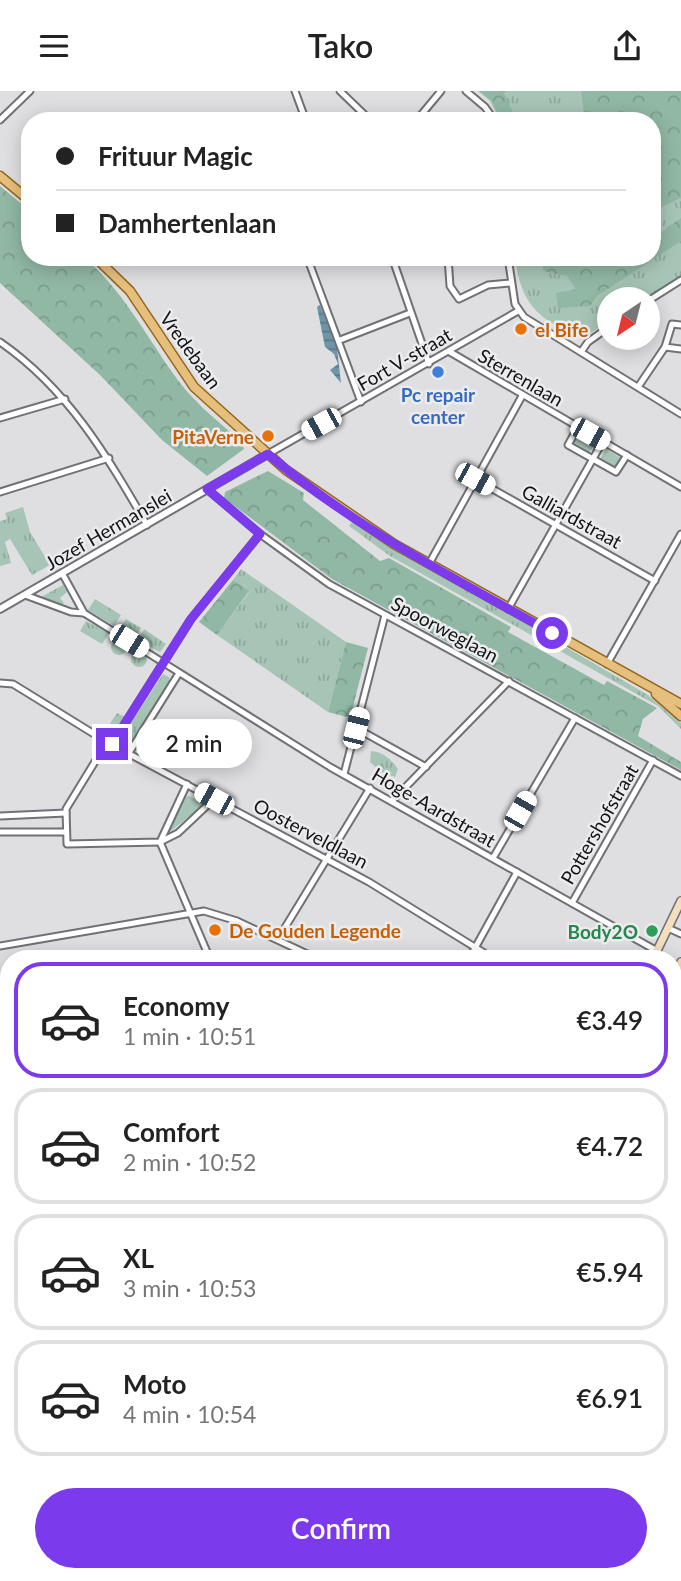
<!DOCTYPE html>
<html lang="en">
<head>
<meta charset="utf-8">
<style>
  :root { --surface:#fff; --page:#f2f2f2; --text:#222; --muted:#767676; --line:#e0e0e0; --accent:#7c3aed }
  body { margin:0; font-family:Lato,sans-serif; background:var(--page); color:var(--text); height:100vh; display:flex; flex-direction:column; font-size:26px; white-space:nowrap }
  * { box-sizing:border-box; margin:0 }
  p { font-size:23px; color:var(--muted) }
  .icon { flex:none; width:38px; height:38px; fill:none; stroke:currentColor; stroke-width:2; stroke-linecap:round; stroke-linejoin:round }
  .map { position:relative; flex:1; overflow:hidden }
  .drawer { position:absolute; left:0px; top:859px; width:682px; height:632px; display:flex; flex-direction:column; background:var(--surface); border-radius:28px 28px 0 0; box-shadow:0 4px 18px #0003 }
  .drawer>* { flex:none }
  .banner { position:absolute; left:21px; top:21px; width:640px; height:154px; border-radius:28px; box-shadow:0 4px 18px #0003; display:grid; align-content:center; height:154px; padding:0 35px; background:var(--surface) }
  .needle { width:46px; rotate:215deg }
  .buttons { position:absolute; left:597px; top:196px; display:grid; gap:14px }
  .buttons a { display:grid; place-items:center; width:63px; height:63px; border-radius:50%; background:var(--surface); box-shadow:0 4px 18px #0003; font-size:35px }
  .end { position:absolute; width:32px; height:32px; margin:-16px; border:9px solid #7c3aed; background:#fff; box-shadow:0 0 0 4px #fff }
  .from { border-radius:50% }
  .bubble { position:absolute; height:49px; border-radius:24px; background:var(--surface); box-shadow:0 4px 18px #0003; font-size:23px; font-weight:600; line-height:49px; text-align:center }
  .car { position:absolute; width:21px; height:42px; margin:-21px -10px; border-radius:9px; box-shadow:0 0 5px 2px #0007; background:linear-gradient(#fff 24%,#345 0 40%,#fff 0 76%,#345 0 86%,#fff 0) }
  .banner b { display:flex; align-items:center; gap:24px; height:66px; font-size:26px }
  .banner b+b { border-top:2px solid var(--line) }
  .banner i { width:18px; height:18px; background:var(--text) }
  ul { padding:12px 0 0; list-style:none }
  li { display:flex; align-items:center; gap:21px; height:116px; margin:0 14px 10px; padding:0 21px; border:4px solid var(--line); border-radius:28px }
  li div { flex:1 }
  li b { display:block; font-size:26px }
  li em { font-style:normal; font-weight:600 }
  li.active { border-color:var(--accent) }
  li>.icon { width:63px; height:63px; stroke-width:1.5 }
  .cta { display:flex; gap:14px; margin-top:auto; padding:14px 35px }
  .cta a { flex:1; height:80px; border-radius:42px; background:var(--accent); color:#fff; font-size:28px; font-weight:600; line-height:80px; text-align:center }
  header { display:flex; justify-content:space-between; align-items:center; height:91px; padding:0 35px; background:var(--surface); font-size:32px; font-weight:600 }
  .map>svg:first-child { display:block }
  .grass { fill:url(#grass-tufts) }
  .forest { fill:url(#forest-crowns) }
  .water { fill:url(#water-rules) }
  .lines { fill:none; stroke-linecap:round; stroke-linejoin:round }
  .minor-casing { stroke:#707174; stroke-width:9 }
  .tertiary-casing { stroke:#707174; stroke-width:10 }
  .secondary-casing { stroke:#707174; stroke-width:10 }
  .primary-casing { stroke:#926820; stroke-width:11 }
  .minor { stroke:#fff; stroke-width:5 }
  .tertiary { stroke:#fff; stroke-width:6 }
  .secondary { stroke:#f3dfbe; stroke-width:7 }
  .primary { stroke:#e7bf7d; stroke-width:8 }
  .route { stroke:#7c3aed; stroke-width:9 }
  .food-dot { fill:#e8710a; stroke:#ececef; stroke-width:2.5 }
  .shop-dot { fill:#3f7fe0; stroke:#ececef; stroke-width:2.5 }
  .leisure-dot { fill:#2e9e5b; stroke:#ececef; stroke-width:2.5 }
  .labels { text-anchor:middle; dominant-baseline:central; stroke-width:5; stroke-linejoin:round; paint-order:stroke }
  .food-label { font-size:19px; font-weight:bold; fill:#c56008; stroke:#ececef; text-anchor:start }
  .street-label { font-size:19px; fill:#131415; stroke:#ececef }
  .shop-label { font-size:19px; font-weight:bold; fill:#366cbe; stroke:#ececef }
  .leisure-label { font-size:19px; font-weight:bold; fill:#27864d; stroke:#ececef; text-anchor:end }
</style>
</head>
<body>
<header><svg class="icon" aria-label="menu" viewBox="0 0 24 24"><path d="M4 6h16M4 12h16M4 18h16"/></svg>Tako<svg class="icon" aria-label="share" viewBox="0 0 24 24"><path d="M12 15V3M7 8l5-5 5 5M5 13v7h14v-7"/></svg></header>
<div class="map">
<svg width="681" height="1490" viewBox="0 0 681 1490">
  <defs>
    <pattern id="grass-tufts" width="24" height="20" patternUnits="userSpaceOnUse" patternTransform="scale(1.75)"><rect width="24" height="20" fill="#a7c5b6"/><path d="M3 7l-1-3M5 7V3M7 7l1-3M15 17l-1-3M17 17v-4M19 17l1-3" fill="none" stroke="#8fa89c"/></pattern>
    <pattern id="forest-crowns" width="20" height="18" patternUnits="userSpaceOnUse" patternTransform="scale(1.75)"><rect width="20" height="18" fill="#91b8a4"/><path d="M2 6a3 3 0 1 1 6 0M12 15a3 3 0 1 1 6 0" fill="none" stroke="#7c9d8c"/></pattern>
    <pattern id="water-rules" width="6" height="5" patternUnits="userSpaceOnUse" patternTransform="scale(1.75)"><rect width="6" height="5" fill="#6e96a8"/><path d="M0 2.5h6" fill="none" stroke="#597988"/></pattern>
  </defs>
  <rect width="100%" height="100%" fill="#dfdfe2"/>
  <g class="grass">
    <path d="M478,0H681V185L644,208H609V230L586,245L576,247C537,224 521,215 515,166H653V30H500L490,10Z"/>
    <polygon points="579,343 595,352 589,362 573,353"/>
    <polygon points="606,358 621,367 615,377 600,368"/>
    <polygon points="23,416 30,441 50,474 32,484 10,448 5,451 11,472 0,475 0,430 7,428 5,422"/>
    <polygon points="352,431 648,604 681,632 681,638 658,615 390,465 349,435"/>
    <polygon points="241,478 346,551 328,621 217,544 249,501 233,489"/>
    <polygon points="63,494 67,501 60,507 64,512 61,515 41,506"/>
    <polygon points="95,508 121,524 114,535 88,519"/>
    <polygon points="126,528 141,537 134,548 120,539"/>
    <polygon points="86,530 109,542 102,553 80,540"/>
    <polygon points="144,538 166,553 160,561 138,550"/>
    <circle cx="119" cy="556" r="8"/>
    <circle cx="139" cy="568" r="8"/>
    <polygon points="163,583 169,586 169,591 129,655 121,647"/>
    <polygon points="117,622 125,626 112,644 105,640"/>
    <path d="M371,660C383,661 391,668 398,678L395,686L381,681L370,671Z"/>
    <polygon points="189,705 201,711 202,715 171,740 169,737 185,706"/>
  </g>
  <g class="forest">
    <polygon points="479,0 507,0 504,2 517,30 501,30 492,10"/>
    <polygon points="581,0 681,0 681,107 653,120 653,30 585,30"/>
    <path d="M0,95L30,120V166H84C122,199 144,241 172,281C191,309 216,329 241,350L244,358L207,385L162,349L101,285L0,192Z"/>
    <polygon points="681,127 681,150 597,205 590,215 558,217 556,202 576,198 567,185 543,180 542,166 606,166 612,175 625,166 653,166 653,147"/>
    <polygon points="268,380 304,402 303,409 380,470 389,467 511,536 508,541 604,594 607,590 657,617 643,628 638,645 681,671 681,679 332,488 224,407 225,401"/>
    <polygon points="233,489 249,500 217,544 199,531"/>
    <polygon points="346,551 368,557 350,627 328,621"/>
    <polygon points="681,1355 681,1400 674,1395 674,1359"/>
  </g>
  <polygon class="water" points="320,214 337,257 341,292 330,279 338,273 334,263 325,256 317,216"/>
  <g class="lines">
    <defs>
      <g id="minor">
        <polyline points="295,0 306,30"/>
        <polyline points="340,0 371,30"/>
        <polyline points="466,0 485,16 495,30"/>
        <polyline points="0,29 30,0"/>
        <polyline points="416,30 441,0"/>
        <polyline points="307,166 361,311"/>
        <polyline points="392,166 429,273"/>
        <polyline points="448,166 450,195 459,208 488,194 511,192"/>
        <polyline points="508,166 515,213 524,226 681,323"/>
        <polyline points="648,210 681,189"/>
        <polyline points="681,234 672,233 665,256 681,258"/>
        <polyline points="340,249 410,222"/>
        <path d="M0,251C68,298 107,365 147,434"/>
        <polyline points="450,261 681,396"/>
        <polyline points="581,261 588,251 609,236"/>
        <polyline points="638,296 665,256"/>
        <polyline points="0,327 65,308"/>
        <polyline points="578,336 568,354 616,381 627,364"/>
        <polyline points="268,363 518,220"/>
        <polyline points="475,388 655,490"/>
        <polyline points="207,398 260,443 329,493 681,685"/>
        <polyline points="0,401 109,367"/>
        <polyline points="429,473 522,305"/>
        <polyline points="62,482 84,522"/>
        <polyline points="25,504 71,521 84,522 330,676 657,860"/>
        <polyline points="508,518 603,350"/>
        <polyline points="607,573 681,443"/>
        <polyline points="0,592 13,593 107,651 369,791 494,868"/>
        <polyline points="356,637 426,676"/>
        <polyline points="107,651 66,718 67,753 160,751 178,742 214,708"/>
        <polyline points="112,653 191,528 260,443"/>
        <polyline points="129,662 179,582"/>
        <polyline points="344,683 385,524"/>
        <polyline points="392,710 509,590"/>
        <polyline points="0,725 66,722"/>
        <polyline points="0,741 66,741"/>
        <polyline points="160,751 210,868"/>
        <polyline points="160,751 187,693"/>
        <polyline points="493,767 575,627"/>
        <polyline points="572,812 653,669"/>
        <polyline points="668,837 681,843"/>
        <polyline points="278,848 370,697"/>
        <polyline points="0,855 204,820 237,830 318,868"/>
        <polyline points="469,868 517,781"/>
        <polyline points="674,960 681,964"/>
        <polyline points="674,1049 681,1055"/>
        <polyline points="0,1146 9,1146"/>
        <polyline points="674,1232 681,1221"/>
        <polyline points="0,1363 9,1364"/>
        <polyline points="0,1462 9,1463"/>
        <polyline points="105,1482 146,1490"/>
        <polyline points="382,1489 403,1482"/>
        <polyline points="28,1490 29,1482"/>
        <polyline points="199,1490 200,1482"/>
        <polyline points="325,1490 325,1482"/>
      </g>
      <g id="tertiary">
        <polyline points="0,518 268,363"/>
        <polyline points="0,962 9,961"/>
        <polyline points="0,985 9,984"/>
        <polyline points="674,1180 681,1184"/>
        <polyline points="674,1205 681,1209"/>
      </g>
      <g id="secondary">
        <polyline points="653,868 681,810"/>
        <polyline points="674,886 681,871"/>
        <polyline points="346,1490 351,1482"/>
        <polyline points="381,1490 386,1482"/>
      </g>
      <g id="primary">
        <polyline points="0,85 30,110"/>
        <polyline points="95,166 130,200 194,296 286,379 394,453 681,613"/>
        <polyline points="656,603 681,625"/>
      </g>
    </defs>
    <use href="#minor" class="minor-casing"/>
    <use href="#tertiary" class="tertiary-casing"/>
    <use href="#secondary" class="secondary-casing"/>
    <use href="#primary" class="primary-casing"/>
    <use href="#minor" class="minor"/>
    <use href="#tertiary" class="tertiary"/>
    <use href="#secondary" class="secondary"/>
    <use href="#primary" class="primary"/>
  </g>
  <g class="lines">
    <path class="route" d="M112,653L191,528L260,443L207,398L268,363C353,436 454,487 552,542"/>
  </g>
  <g class="food-dot">
    <circle cx="521" cy="238" r="7"/>
    <circle cx="268" cy="345" r="7"/>
    <circle cx="215" cy="839" r="7"/>
  </g>
  <circle class="shop-dot" cx="438" cy="281" r="7"/>
  <circle class="leisure-dot" cx="652" cy="840" r="7"/>
  <g class="labels">
    <g class="food-label">
      <text x="535" y="238">el Bife</text>
      <text x="254" y="345" text-anchor="end">PitaVerne</text>
      <text x="229" y="839">De Gouden Legende</text>
    </g>
    <g class="street-label">
      <text transform="translate(191 259) rotate(54)">Vredebaan</text>
      <text transform="translate(404 268) rotate(-30)">Fort V-straat</text>
      <text transform="translate(521 286) rotate(30)">Sterrenlaan</text>
      <text transform="translate(572 425) rotate(29)">Galliardstraat</text>
      <text transform="translate(108 438) rotate(-30)">Jozef Hermanslei</text>
      <text transform="translate(445 538) rotate(28)">Spoorweglaan</text>
      <text transform="translate(434 716) rotate(30)">Hoge-Aardstraat</text>
      <text transform="translate(599 733) rotate(-60)">Pottershofstraat</text>
      <text transform="translate(311 742) rotate(28)">Oosterveldlaan</text>
    </g>
    <g class="shop-label">
      <text x="438" y="303">Pc repair<tspan x="438" dy="22">center</tspan></text>
    </g>
    <g class="leisure-label">
      <text x="638" y="840">Body2O</text>
    </g>
  </g>
</svg>
<div class="buttons">
<a><svg class="needle" viewBox="-14 -14 28 28"><path d="M0-13l5 13h-10z" fill="#e53935"/><path d="M0 13l5-13h-10z" fill="#767676"/></svg></a>
</div>
<i class="end from" style="left:552px;top:542px"></i>
<i class="end" style="left:112px;top:653px"></i>
<div class="bubble" style="left:136px;top:628px;width:116px">2 min</div>
<i class="car" style="left:321px;top:333px;rotate:241deg"></i>
<i class="car" style="left:590px;top:343px;rotate:119deg"></i>
<i class="car" style="left:475px;top:388px;rotate:119deg"></i>
<i class="car" style="left:129px;top:550px;rotate:122deg"></i>
<i class="car" style="left:356px;top:637px;rotate:14deg"></i>
<i class="car" style="left:214px;top:708px;rotate:299deg"></i>
<i class="car" style="left:520px;top:720px;rotate:30deg"></i>
<div class="banner">
<b><i class="from"></i>Frituur Magic</b>
<b><i></i>Damhertenlaan</b>
</div>
<section class="drawer">
<ul>
<li class="active"><svg class="icon" aria-label="car" viewBox="0 0 24 24"><path d="M5 17H2v-5l4-1 3-4h7l3 4 3 1v5h-3M9 17h6M6 11h13"/><circle cx="7" cy="17" r="2"/><circle cx="17" cy="17" r="2"/></svg><div><b>Economy</b><p>1 min · 10:51</p></div><em>€3.49</em></li>
<li><svg class="icon" aria-label="car" viewBox="0 0 24 24"><path d="M5 17H2v-5l4-1 3-4h7l3 4 3 1v5h-3M9 17h6M6 11h13"/><circle cx="7" cy="17" r="2"/><circle cx="17" cy="17" r="2"/></svg><div><b>Comfort</b><p>2 min · 10:52</p></div><em>€4.72</em></li>
<li><svg class="icon" aria-label="car" viewBox="0 0 24 24"><path d="M5 17H2v-5l4-1 3-4h7l3 4 3 1v5h-3M9 17h6M6 11h13"/><circle cx="7" cy="17" r="2"/><circle cx="17" cy="17" r="2"/></svg><div><b>XL</b><p>3 min · 10:53</p></div><em>€5.94</em></li>
<li><svg class="icon" aria-label="car" viewBox="0 0 24 24"><path d="M5 17H2v-5l4-1 3-4h7l3 4 3 1v5h-3M9 17h6M6 11h13"/><circle cx="7" cy="17" r="2"/><circle cx="17" cy="17" r="2"/></svg><div><b>Moto</b><p>4 min · 10:54</p></div><em>€6.91</em></li>
</ul>
<div class="cta"><a>Confirm</a></div>
</section>
</div>
</body>
</html>
